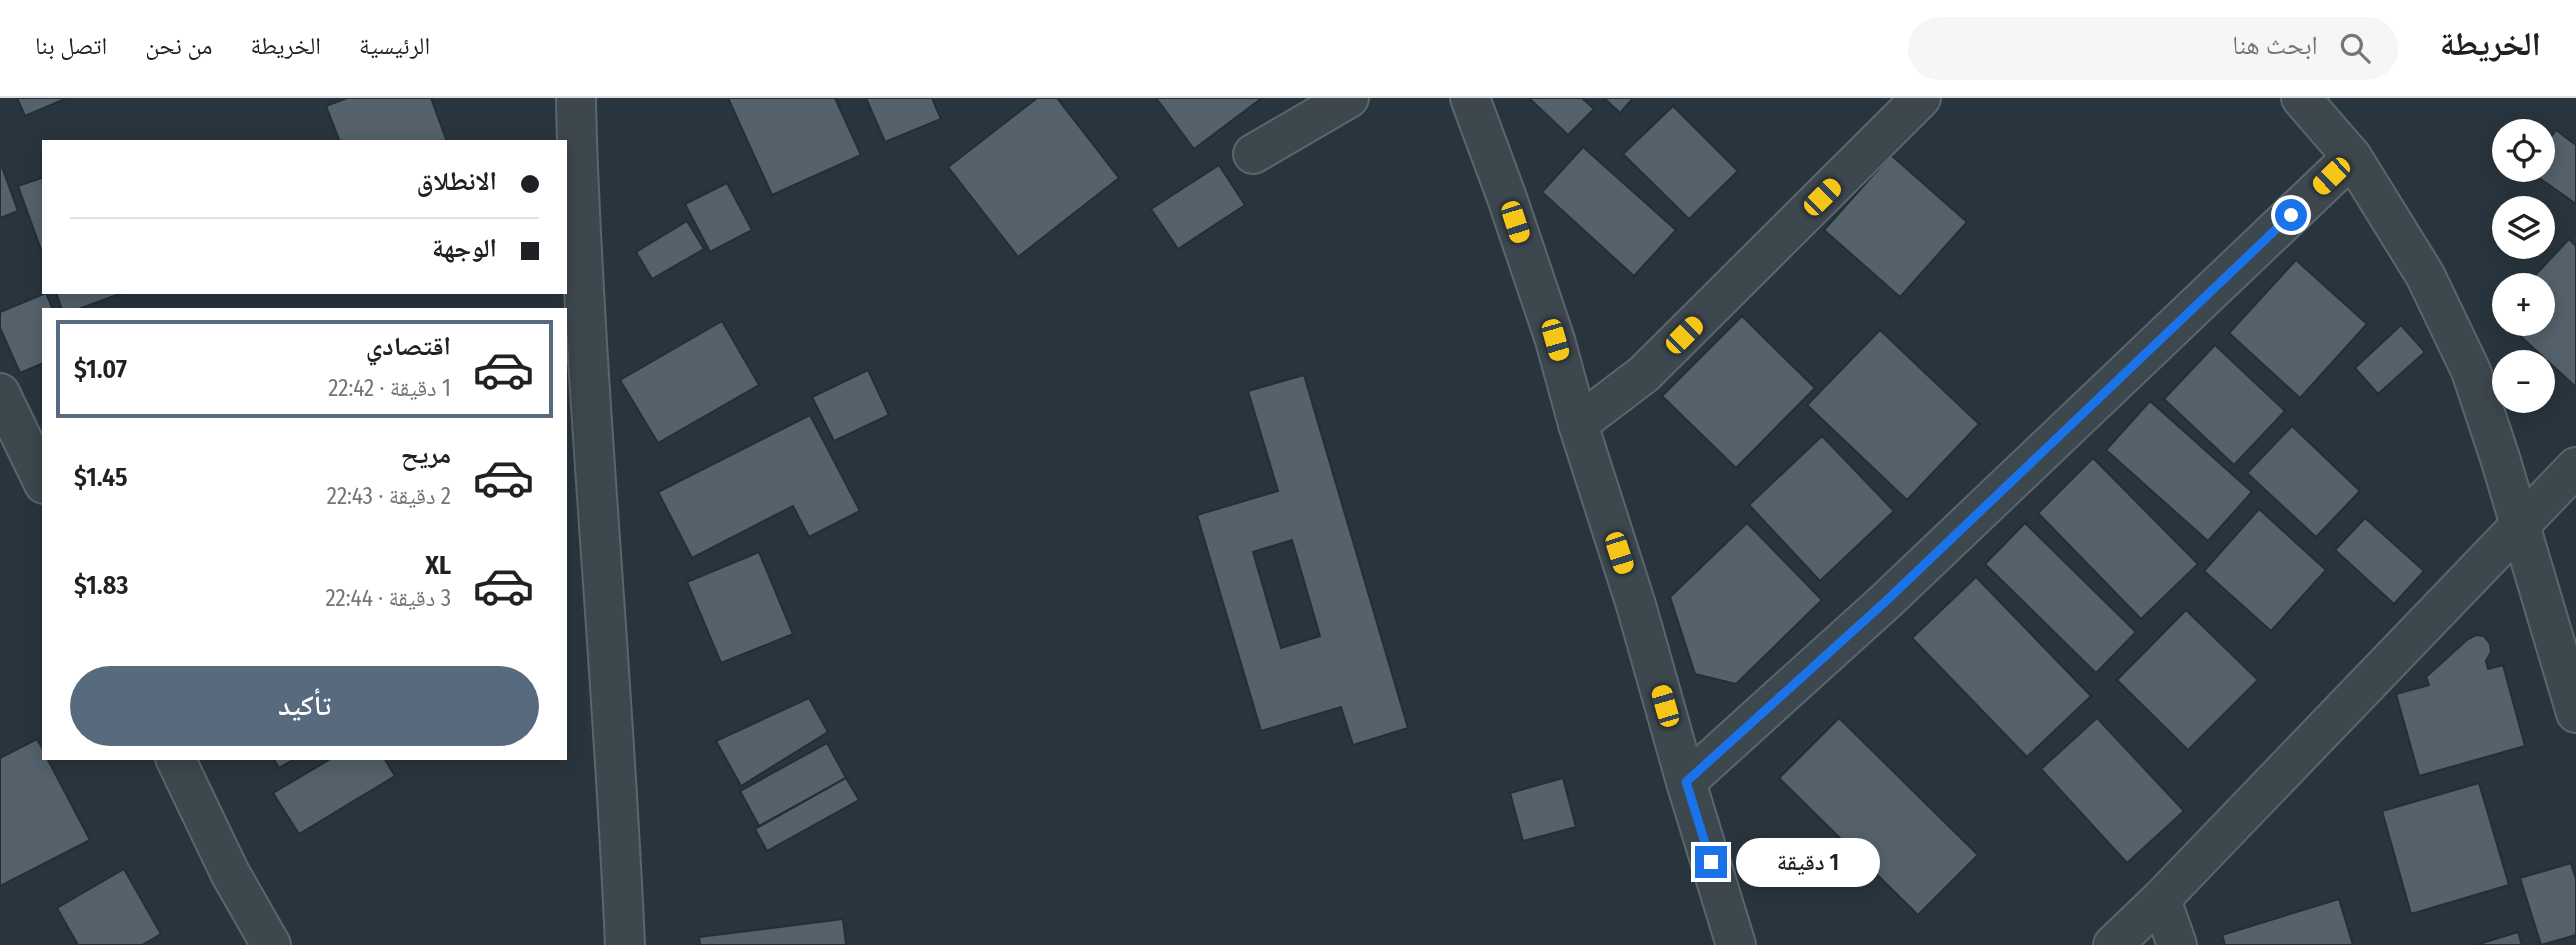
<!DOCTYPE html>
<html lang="ar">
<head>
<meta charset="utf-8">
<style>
  :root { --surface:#fff; --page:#f6f6f6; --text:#202124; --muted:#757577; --line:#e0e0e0; --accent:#586b7e }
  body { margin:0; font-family:"Fira Sans Condensed","Noto Naskh Arabic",sans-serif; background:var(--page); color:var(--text); direction:rtl; height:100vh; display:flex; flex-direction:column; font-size:26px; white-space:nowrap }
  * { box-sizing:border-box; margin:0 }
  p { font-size:23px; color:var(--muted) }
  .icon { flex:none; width:38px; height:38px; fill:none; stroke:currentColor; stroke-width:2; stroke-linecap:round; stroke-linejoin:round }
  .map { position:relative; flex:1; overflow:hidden; direction:ltr }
  .sheet { position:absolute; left:42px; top:210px; width:525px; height:452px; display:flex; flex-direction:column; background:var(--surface); border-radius:0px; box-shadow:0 4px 18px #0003; direction:rtl }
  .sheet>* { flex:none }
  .hud { position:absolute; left:42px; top:42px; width:525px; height:154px; border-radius:0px; box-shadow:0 4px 18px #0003; direction:rtl; display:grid; align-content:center; height:154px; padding:0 28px; background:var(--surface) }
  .controls { position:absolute; left:2492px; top:21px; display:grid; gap:14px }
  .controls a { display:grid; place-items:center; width:63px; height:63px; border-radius:50%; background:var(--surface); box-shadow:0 4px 18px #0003; font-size:35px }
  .end { position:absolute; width:32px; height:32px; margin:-16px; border:9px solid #1a73e8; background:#fff; box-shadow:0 0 0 4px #fff }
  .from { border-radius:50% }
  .bubble { position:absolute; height:49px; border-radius:24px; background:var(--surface); box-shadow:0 4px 18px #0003; font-size:23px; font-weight:600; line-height:49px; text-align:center; direction:rtl }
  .car { position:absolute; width:21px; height:42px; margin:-21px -10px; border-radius:9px; box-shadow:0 0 5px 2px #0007; background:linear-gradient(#f5c518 24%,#345 0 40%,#f5c518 0 76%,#345 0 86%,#f5c518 0) }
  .hud b { display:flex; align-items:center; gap:24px; height:66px; font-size:26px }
  .hud b+b { border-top:2px solid var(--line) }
  .hud i { width:18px; height:18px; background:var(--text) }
  ul { padding:12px 0 0; list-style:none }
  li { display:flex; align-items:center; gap:21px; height:98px; margin:0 14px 10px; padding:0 14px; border:4px solid transparent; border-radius:0px }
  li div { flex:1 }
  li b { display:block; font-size:26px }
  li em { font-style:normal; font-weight:600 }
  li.current { border-color:var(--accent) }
  li>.icon { width:63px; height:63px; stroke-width:1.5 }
  .primary-button { display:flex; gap:14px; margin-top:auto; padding:14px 28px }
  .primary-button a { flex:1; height:80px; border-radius:42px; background:var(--accent); color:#fff; font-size:28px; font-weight:600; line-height:80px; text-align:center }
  header { display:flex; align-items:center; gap:42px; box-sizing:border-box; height:98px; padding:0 35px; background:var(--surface); border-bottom:2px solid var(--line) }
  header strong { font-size:33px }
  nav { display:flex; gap:38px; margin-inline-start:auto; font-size:24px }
  .search { width:490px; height:63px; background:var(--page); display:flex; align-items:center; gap:18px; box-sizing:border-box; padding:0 24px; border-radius:38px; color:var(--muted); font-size:26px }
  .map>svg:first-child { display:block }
  .building { fill:#55626b; stroke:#242e35; stroke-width:2; fill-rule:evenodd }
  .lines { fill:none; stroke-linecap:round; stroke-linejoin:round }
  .minor-casing { stroke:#5b656c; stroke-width:42 }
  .minor { stroke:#3d474e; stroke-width:38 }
  .route { stroke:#1a73e8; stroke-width:9 }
</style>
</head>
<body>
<header>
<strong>الخريطة</strong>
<div class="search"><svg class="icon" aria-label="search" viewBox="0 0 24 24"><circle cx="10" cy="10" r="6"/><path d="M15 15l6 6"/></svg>ابحث هنا</div>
<nav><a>الرئيسية</a><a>الخريطة</a><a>من نحن</a><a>اتصل بنا</a></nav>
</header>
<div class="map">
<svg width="2576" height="847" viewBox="0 0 2576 847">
  <rect width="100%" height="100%" fill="#29353e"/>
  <g class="building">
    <polygon points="17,0 67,0 25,18"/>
    <polygon points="347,0 431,0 447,44 340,44 326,8"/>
    <polygon points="728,0 835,0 861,57 772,97"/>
    <polygon points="866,0 932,0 941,21 885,44"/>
    <polygon points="1037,0 1057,0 1119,80 1018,159 948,69"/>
    <polygon points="1156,0 1262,0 1194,51"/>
    <polygon points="1529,0 1582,0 1594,11 1568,37"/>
    <polygon points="1604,0 1633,0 1620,15"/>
    <polygon points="1673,8 1738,73 1689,121 1623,56"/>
    <polygon points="2556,32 2576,47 2576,106 2528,72 2543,72 2543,50"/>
    <polygon points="1583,49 1676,132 1634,178 1542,94"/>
    <polygon points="1891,57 1967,124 1900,199 1824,132"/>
    <polygon points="1219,67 1245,107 1178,151 1151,111"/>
    <polygon points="2,69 18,113 0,120 0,70"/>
    <polygon points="44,79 44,160 18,88"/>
    <polygon points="727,85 752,132 710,154 685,106"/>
    <polygon points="687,123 704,151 652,181 636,154"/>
    <polygon points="2569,141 2576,148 2576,289 2507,226 2543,226 2543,187 2526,187"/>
    <polygon points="2296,162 2367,226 2300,300 2229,235"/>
    <polygon points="56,194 125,194 76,212 62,212"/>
    <polygon points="46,195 53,212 44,212 44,265 20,275 0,230 0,214"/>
    <polygon points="1742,218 1815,290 1736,370 1662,298"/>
    <polygon points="722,223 759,287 658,345 620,282"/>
    <polygon points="2401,227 2425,254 2378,296 2355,270"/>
    <polygon points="1880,232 1979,326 1907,402 1807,307"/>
    <polygon points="2215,247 2285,313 2234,367 2164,301"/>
    <polygon points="868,272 889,317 834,343 812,299"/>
    <path d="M1304,277L1408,630L1353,647L1341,609L1261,633L1197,417L1278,393L1248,293ZM1292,442L1320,538L1281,550L1253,454Z"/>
    <polygon points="2150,303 2252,394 2208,443 2106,352"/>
    <polygon points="810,317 860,413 809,439 793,408 692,460 658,394"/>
    <polygon points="2292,328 2360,393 2316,439 2247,375"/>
    <polygon points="1822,338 1894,413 1820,483 1749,407"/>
    <polygon points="2093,360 2198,466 2141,521 2038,415"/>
    <polygon points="2259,411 2326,472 2271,533 2204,473"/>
    <polygon points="2365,420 2424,473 2394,506 2335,452"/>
    <polygon points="1747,425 1822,502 1736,586 1695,576 1670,499"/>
    <polygon points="2025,425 2136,534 2096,575 1985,466"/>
    <polygon points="759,454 793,536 721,565 687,484"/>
    <polygon points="1976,479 2091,598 2027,659 1912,540"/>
    <polygon points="2186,512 2258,582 2188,652 2117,582"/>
    <polygon points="2476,537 2484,538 2490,546 2491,554 2486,563 2488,571 2503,567 2525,648 2419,678 2396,596 2429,587 2426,579 2468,541"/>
    <polygon points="809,600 828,634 741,688 716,643"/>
    <polygon points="1839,620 1978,757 1918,817 1779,680"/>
    <polygon points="2097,620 2184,713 2127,765 2041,671"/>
    <polygon points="37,641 44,653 44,660 47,660 90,742 0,788 0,660"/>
    <polygon points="827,645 846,680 759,728 740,693"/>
    <polygon points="273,660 296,660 279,670"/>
    <polygon points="332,660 384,660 395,678 299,736 273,695"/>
    <polygon points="846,680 859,702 767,753 755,731"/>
    <polygon points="1563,680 1576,729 1523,743 1510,695"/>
    <polygon points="2479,685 2509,787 2411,816 2382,713"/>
    <polygon points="2571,765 2576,781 2576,837 2541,847 2520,780"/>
    <polygon points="124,771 161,836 142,847 78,847 57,810"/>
    <polygon points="2339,801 2353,847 2225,847 2222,837"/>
    <polygon points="843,821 846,847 700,847 699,839"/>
    <polygon points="2518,834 2522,847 2476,847"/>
  </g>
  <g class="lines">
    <defs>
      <g id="minor">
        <path d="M576,0C577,76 582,152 586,228C598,434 616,640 625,847"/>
        <polyline points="1470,0 1507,100 1555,242 1578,326 1636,507 1686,684 1736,847"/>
        <polyline points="2301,0 2352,59 2425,177 2471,273 2500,360 2576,615"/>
        <polyline points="1253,56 1349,0"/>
        <polyline points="0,295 44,386"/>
        <polyline points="1578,326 1644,276 1921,0"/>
        <polyline points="175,660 230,775 271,847"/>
        <polyline points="1686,684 1886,503 2352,59"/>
        <polyline points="2161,801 2177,847"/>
        <polyline points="2113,847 2161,801 2576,369"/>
      </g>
    </defs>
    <use href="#minor" class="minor-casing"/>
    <use href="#minor" class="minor"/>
  </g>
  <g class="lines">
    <polyline class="route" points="1711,764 1686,684 1886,503 2291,117"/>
  </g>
</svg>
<div class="controls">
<a><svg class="icon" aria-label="locate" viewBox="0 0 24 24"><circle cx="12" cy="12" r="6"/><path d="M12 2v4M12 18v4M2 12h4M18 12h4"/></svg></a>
<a><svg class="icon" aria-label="layers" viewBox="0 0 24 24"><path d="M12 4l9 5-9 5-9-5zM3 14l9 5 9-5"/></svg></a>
<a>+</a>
<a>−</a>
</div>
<i class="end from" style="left:2291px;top:117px"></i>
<i class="end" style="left:1711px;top:764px"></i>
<div class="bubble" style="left:1736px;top:740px;width:144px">1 دقيقة</div>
<i class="car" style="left:2331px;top:78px;rotate:226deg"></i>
<i class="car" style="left:1822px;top:99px;rotate:45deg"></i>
<i class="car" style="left:1515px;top:124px;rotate:162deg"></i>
<i class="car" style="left:1684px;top:237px;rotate:45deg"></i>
<i class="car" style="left:1555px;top:242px;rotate:164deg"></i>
<i class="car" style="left:1619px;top:455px;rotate:162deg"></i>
<i class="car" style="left:1665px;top:608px;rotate:344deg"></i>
<div class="hud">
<b><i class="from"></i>الانطلاق</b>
<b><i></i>الوجهة</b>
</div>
<section class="sheet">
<ul>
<li class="current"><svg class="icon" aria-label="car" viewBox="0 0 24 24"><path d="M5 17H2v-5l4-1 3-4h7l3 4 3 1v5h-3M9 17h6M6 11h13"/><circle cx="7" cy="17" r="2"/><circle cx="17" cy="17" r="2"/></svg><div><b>اقتصادي</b><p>1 دقيقة · 22:42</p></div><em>$1.07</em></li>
<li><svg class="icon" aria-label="car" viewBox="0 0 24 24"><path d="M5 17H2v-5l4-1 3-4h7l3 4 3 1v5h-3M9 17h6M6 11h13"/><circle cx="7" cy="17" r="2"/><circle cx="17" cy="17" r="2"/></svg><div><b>مريح</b><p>2 دقيقة · 22:43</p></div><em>$1.45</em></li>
<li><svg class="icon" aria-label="car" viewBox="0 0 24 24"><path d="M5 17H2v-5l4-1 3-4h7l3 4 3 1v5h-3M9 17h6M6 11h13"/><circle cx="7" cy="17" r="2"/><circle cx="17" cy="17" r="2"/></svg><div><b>XL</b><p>3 دقيقة · 22:44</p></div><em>$1.83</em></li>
</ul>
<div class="primary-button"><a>تأكيد</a></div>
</section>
</div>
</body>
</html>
